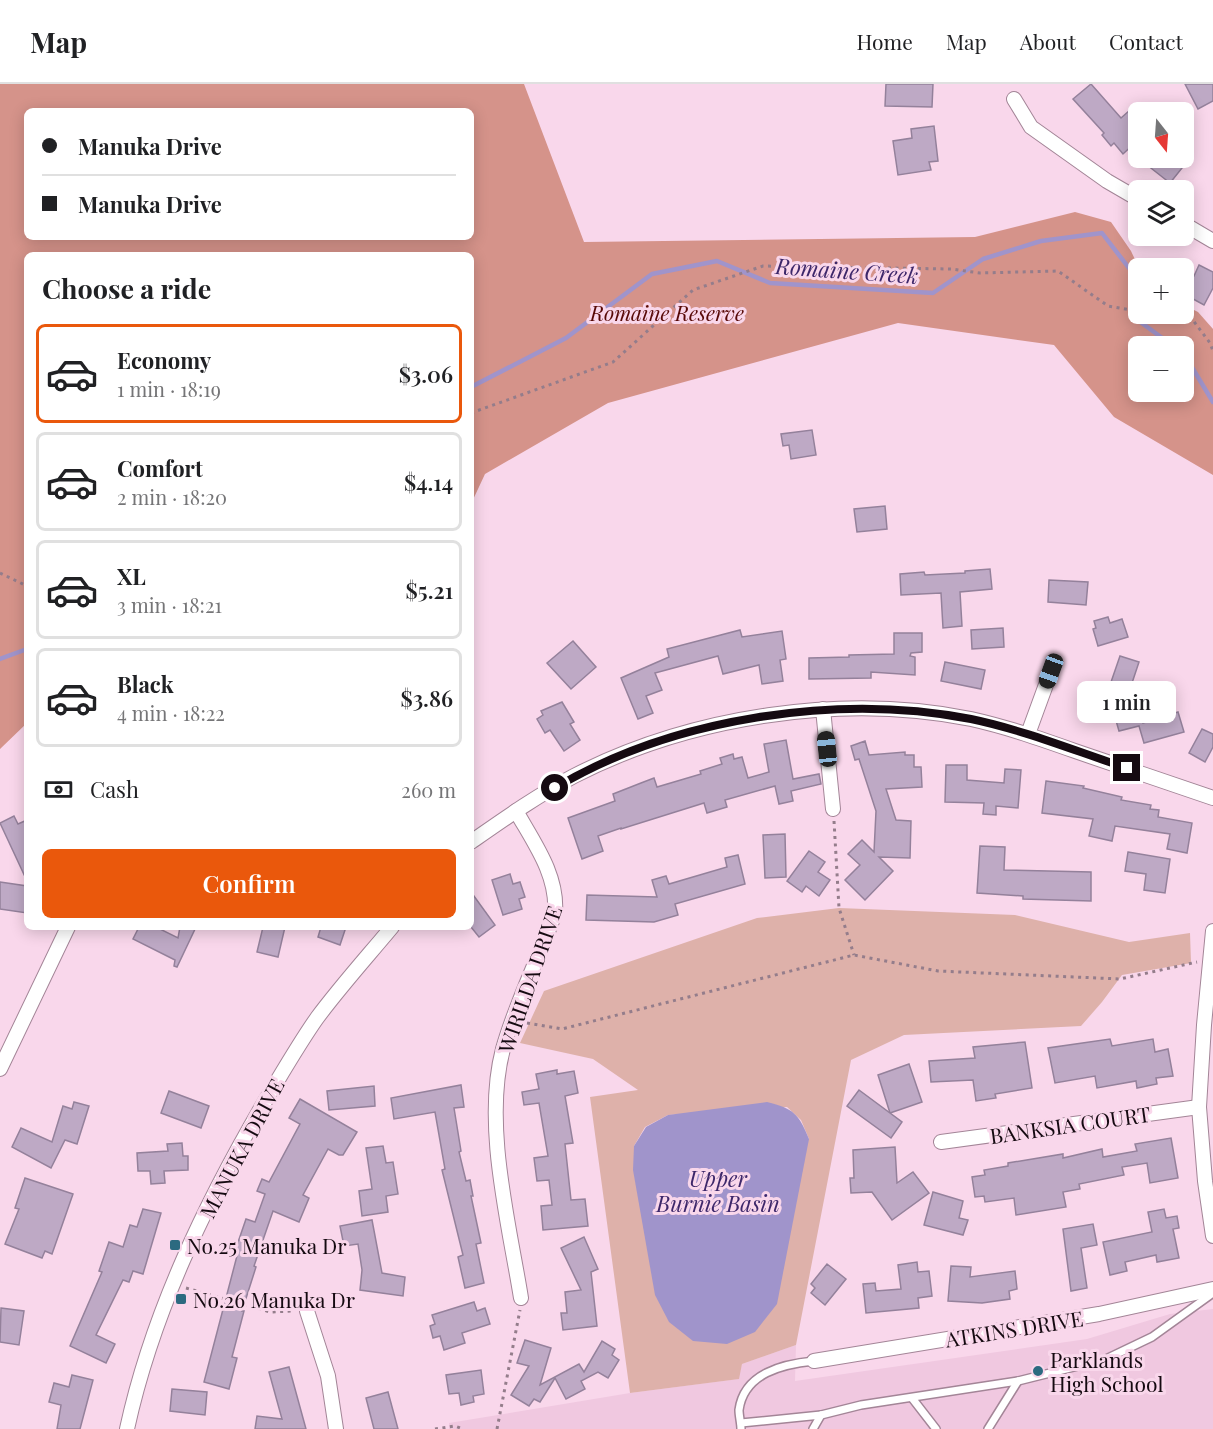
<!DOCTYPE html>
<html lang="en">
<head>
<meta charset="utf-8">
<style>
  :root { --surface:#fff; --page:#f2f2f2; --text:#202124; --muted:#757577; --line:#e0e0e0; --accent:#ea580c }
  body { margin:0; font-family:"Playfair Display",serif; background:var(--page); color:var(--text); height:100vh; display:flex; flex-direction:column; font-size:22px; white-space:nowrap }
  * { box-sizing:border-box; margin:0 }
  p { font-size:20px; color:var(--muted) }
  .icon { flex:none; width:33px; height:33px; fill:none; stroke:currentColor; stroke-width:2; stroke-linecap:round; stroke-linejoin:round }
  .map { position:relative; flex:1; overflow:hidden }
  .sheet { position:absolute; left:24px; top:168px; width:450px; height:678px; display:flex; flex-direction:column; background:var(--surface); border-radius:9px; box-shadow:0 3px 15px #0003 }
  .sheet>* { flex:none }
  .hud { position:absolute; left:24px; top:24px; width:450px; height:132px; border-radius:9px; box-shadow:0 3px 15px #0003; display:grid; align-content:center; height:132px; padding:0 18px; background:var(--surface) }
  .needle { width:39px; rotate:163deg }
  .tools { position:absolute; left:1128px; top:18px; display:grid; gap:12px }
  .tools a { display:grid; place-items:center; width:66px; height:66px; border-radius:9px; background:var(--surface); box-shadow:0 3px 15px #0003; font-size:30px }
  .end { position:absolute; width:27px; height:27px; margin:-14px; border:8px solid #150a11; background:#fff; box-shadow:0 0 0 3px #fff }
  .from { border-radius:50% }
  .bubble { position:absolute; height:42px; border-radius:9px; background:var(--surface); box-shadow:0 3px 15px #0003; font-size:20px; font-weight:600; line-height:42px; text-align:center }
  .car { position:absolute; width:18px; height:36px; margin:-18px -9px; border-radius:8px; box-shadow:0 0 4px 2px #0007; background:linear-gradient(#222 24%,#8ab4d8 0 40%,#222 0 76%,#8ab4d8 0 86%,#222 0) }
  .hud b { display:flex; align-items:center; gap:21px; height:57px; font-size:22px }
  .hud b+b { border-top:2px solid var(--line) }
  .hud i { width:15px; height:15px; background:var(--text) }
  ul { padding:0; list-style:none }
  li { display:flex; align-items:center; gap:18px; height:99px; margin:0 12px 9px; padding:0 6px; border:3px solid var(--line); border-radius:9px }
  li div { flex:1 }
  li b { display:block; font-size:22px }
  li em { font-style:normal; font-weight:600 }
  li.selected { border-color:var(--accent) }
  li>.icon { width:54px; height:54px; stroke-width:1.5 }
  h2 { padding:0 18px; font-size:27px; line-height:72px }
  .pay { display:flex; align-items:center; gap:15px; height:66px; padding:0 18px; font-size:22px }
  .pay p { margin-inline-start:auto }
  .button { display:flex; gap:12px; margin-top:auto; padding:12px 18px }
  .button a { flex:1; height:69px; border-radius:9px; background:var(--accent); color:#fff; font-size:24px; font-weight:600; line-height:69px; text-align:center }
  header { display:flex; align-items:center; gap:36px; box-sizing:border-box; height:84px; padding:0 30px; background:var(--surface); border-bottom:2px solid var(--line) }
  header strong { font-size:28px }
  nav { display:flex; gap:33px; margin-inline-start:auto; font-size:21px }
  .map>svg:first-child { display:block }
  .built { fill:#f0c8e0 }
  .green { fill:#deb1aa; fill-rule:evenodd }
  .forest { fill:#d5938a; fill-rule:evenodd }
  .water { fill:#a094cb }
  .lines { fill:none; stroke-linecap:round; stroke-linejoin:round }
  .stream { stroke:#a094cb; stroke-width:4.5 }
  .building { fill:#bea9c5; stroke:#94819b; stroke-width:1.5 }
  .service-casing { stroke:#a38597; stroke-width:10 }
  .minor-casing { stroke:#a38597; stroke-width:16 }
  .path { stroke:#947d8b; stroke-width:3; stroke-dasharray:3 4.5; stroke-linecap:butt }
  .service { stroke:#fff; stroke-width:7 }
  .minor { stroke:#fff; stroke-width:14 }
  .route { stroke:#150a11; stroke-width:8 }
  .poi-dot { fill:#2c6a80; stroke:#f9d7eb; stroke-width:2 }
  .labels { text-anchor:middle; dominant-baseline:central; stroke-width:6; stroke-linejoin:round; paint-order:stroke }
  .park-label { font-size:21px; font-style:italic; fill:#570806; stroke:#f9d7eb }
  .street-label { font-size:21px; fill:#150a11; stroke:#f9d7eb }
  .poi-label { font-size:21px; fill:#150a11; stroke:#f9d7eb; text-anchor:start }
  .water-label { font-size:22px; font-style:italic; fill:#3d276a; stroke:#f9d7eb }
</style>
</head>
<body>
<header>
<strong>Map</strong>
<nav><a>Home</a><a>Map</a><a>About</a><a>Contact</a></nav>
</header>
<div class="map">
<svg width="1213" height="1345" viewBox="0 0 1213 1345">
  <rect width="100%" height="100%" fill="#f9d7eb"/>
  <polygon class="built" points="1213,1225 1213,1345 449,1345 449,1339 630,1309 738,1295 742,1280 796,1261 795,1297 1087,1255 1170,1230"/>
  <path class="green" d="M839,824L1015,831L1129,858L1190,849L1191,879L1122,891L1102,918L1081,942L904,951L851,976L796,1261L742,1280L739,1295L630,1309L590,1013L638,1006L593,975L520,959L544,907L757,834ZM787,1023L801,1036L809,1055L634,1062L645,1043L668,1031Z"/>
  <path class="forest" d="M0,0H524L584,158L975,153L1075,128L1111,138L1131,167L1139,184L1138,230H1184V221L1198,228L1213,245V391L1114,333L1054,261L898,239L608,319L485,390L471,420V171H27V639L0,665ZM27,27H471V153H27ZM1138,262H1184V308H1138Z"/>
  <path class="water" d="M767,1018C794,1025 798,1029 809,1055L777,1220L755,1248L727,1260L693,1257L669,1238L655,1211L633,1086L634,1062L646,1043L668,1031Z"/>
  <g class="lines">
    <g class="stream">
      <polyline points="1184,270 1213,318"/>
      <polyline points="471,303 566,254 652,190 717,177 770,199 933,209 983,175 1041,157 1102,149 1132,188 1131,231 1173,262"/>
      <polyline points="0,575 27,565"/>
    </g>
  </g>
  <g class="building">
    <polygon points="886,0 933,0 932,23 885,22"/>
    <polygon points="1091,0 1121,34 1130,26 1138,36 1138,56 1123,70 1114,59 1111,62 1102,51 1104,49 1073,15"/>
    <polygon points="1185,0 1213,0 1213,17 1198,25"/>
    <polygon points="934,42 938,77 929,78 931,86 898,91 893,57 912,54 911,45"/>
    <polygon points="1153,74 1190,74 1170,99 1147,81"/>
    <polygon points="1199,181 1213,188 1213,204 1204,221 1184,210 1184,186 1194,192"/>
    <polygon points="812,346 816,371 791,375 789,361 783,362 781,350"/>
    <polygon points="885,422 887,445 857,448 854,425"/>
    <polygon points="990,485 992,505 960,508 962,542 943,544 941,509 901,511 900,490 924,488 925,491 965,489 965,487"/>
    <polygon points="1049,496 1088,498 1086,521 1048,518"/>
    <polygon points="1108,533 1110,539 1122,535 1128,553 1098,562 1093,545 1096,544 1094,537"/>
    <polygon points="1003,544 1004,563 972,565 971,546"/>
    <polygon points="740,546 742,553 782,547 786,575 780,576 783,597 762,600 759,581 723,590 718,572 655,589 662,606 646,612 653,629 638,635 621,594 669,573 667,565"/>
    <polygon points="894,549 922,549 922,568 911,569 910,572 915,573 915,591 871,588 871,594 809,595 809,574 849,573 849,571 894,570"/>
    <polygon points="573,557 596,583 571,605 547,579"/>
    <polygon points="1120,572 1139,578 1129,608 1110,601"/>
    <polygon points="945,578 985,586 981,605 941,597"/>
    <polygon points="562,618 574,638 570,640 580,656 564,667 550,646 545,649 537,635 543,631 541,627"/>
    <polygon points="1140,626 1143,639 1178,628 1184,648 1144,659 1139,642 1119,647 1115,633"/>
    <polygon points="1202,645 1213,650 1213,663 1205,678 1189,669"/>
    <polygon points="786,656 793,695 819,690 821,700 791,707 793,717 779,720 775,702 725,716 727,723 707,729 704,719 621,745 621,744 598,752 603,767 582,775 568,734 615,717 613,710 641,699 654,694 657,703 701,690 700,687 722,680 720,674 733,670 734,675 742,673 748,694 769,688 764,660"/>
    <polygon points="865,657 869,671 905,668 905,671 914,671 914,683 921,683 922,703 886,705 896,736 911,737 910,774 879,773 893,787 865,816 845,796 860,781 848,770 862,756 874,768 876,727 859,675 855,676 851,662"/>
    <polygon points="946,681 967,681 967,696 1004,699 1005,685 1021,686 1018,724 996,722 996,731 983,730 984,719 945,718"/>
    <polygon points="1046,697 1084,702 1083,704 1122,713 1121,716 1151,721 1150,725 1159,726 1158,733 1192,739 1187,769 1167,765 1170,750 1115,742 1112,757 1089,752 1093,735 1042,729"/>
    <polygon points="14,732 18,740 27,736 27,797 0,739"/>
    <polygon points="785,750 786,793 765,794 763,751"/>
    <polygon points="980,762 1005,763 1004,786 1091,788 1091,817 1023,815 1023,812 977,809"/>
    <polygon points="809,767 825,778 818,788 830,796 819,812 806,802 802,808 787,797"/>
    <polygon points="1128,768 1170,775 1165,809 1144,806 1146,790 1125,787"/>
    <polygon points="738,771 745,800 675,820 678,831 654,838 586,836 587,811 657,813 652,796 666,792 669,800 727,783 725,774"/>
    <polygon points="510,790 513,800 520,798 525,813 519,815 522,825 503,831 492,796"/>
    <polygon points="0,798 27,802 27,829 0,825"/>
    <polygon points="471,808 495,841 479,853 471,843"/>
    <polygon points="139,843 156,843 178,854 180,843 196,843 177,883 174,882 175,876 133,855"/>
    <polygon points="263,843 285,843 278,873 257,868"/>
    <polygon points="321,843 346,843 340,861 318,853"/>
    <polygon points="1110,955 1112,962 1153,955 1155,968 1168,965 1173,992 1156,994 1157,1000 1137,1004 1136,997 1097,1004 1095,992 1055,999 1048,964"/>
    <polygon points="1025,958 1032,1004 995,1010 996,1014 976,1017 973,996 931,998 929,977 975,974 973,963"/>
    <polygon points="909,980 922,1018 890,1029 878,991"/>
    <polygon points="557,986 557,990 574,987 578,1009 565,1012 573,1059 565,1060 571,1116 585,1115 588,1142 543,1146 541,1122 552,1121 549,1096 537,1097 534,1074 548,1072 539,1019 524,1021 522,1008 539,1005 536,990"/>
    <polygon points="461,1001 464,1023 454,1024 461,1067 459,1068 466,1097 470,1096 473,1112 471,1112 481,1159 476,1160 484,1199 465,1204 458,1173 463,1171 442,1086 445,1085 435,1028 394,1035 391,1014"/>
    <polygon points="374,1002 375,1022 329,1026 327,1007"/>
    <polygon points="859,1006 902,1038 891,1054 847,1022"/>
    <polygon points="169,1007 209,1022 201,1044 161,1029"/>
    <polygon points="300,1015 357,1048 343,1071 339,1071 328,1065 303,1111 309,1114 299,1138 273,1127 254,1182 256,1183 242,1227 244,1227 232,1273 237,1274 229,1305 204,1298 238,1168 235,1167 246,1135 255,1138 265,1110 257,1107 262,1095 269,1098 300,1040 289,1034"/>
    <polygon points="74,1018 89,1022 77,1060 65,1056 51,1084 12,1063 21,1044 52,1058 63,1022 72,1025"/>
    <polygon points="1171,1054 1178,1094 1150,1099 1147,1079 1122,1083 1124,1091 1079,1100 1080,1105 1063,1108 1066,1123 1016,1131 1014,1114 985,1118 984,1112 975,1113 972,1093 985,1091 984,1086 1008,1082 1008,1079 1063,1070 1063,1074 1102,1065 1103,1073 1137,1067 1135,1060"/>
    <polygon points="182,1059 183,1072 188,1072 188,1086 164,1087 165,1099 151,1100 150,1087 138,1087 137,1069 168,1067 167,1060"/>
    <polygon points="383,1062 386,1079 393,1078 398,1110 386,1112 388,1128 362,1132 359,1107 372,1105 366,1064"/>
    <polygon points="895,1063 897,1099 913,1088 929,1109 892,1136 872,1108 851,1109 850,1094 854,1094 853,1066"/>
    <polygon points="25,1094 73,1110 52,1170 45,1167 42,1174 5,1160 19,1125 15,1124"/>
    <polygon points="933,1108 963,1117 959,1134 968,1136 963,1151 924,1141"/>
    <polygon points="143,1125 161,1129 143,1190 133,1187 129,1198 123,1196 96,1251 115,1260 106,1279 70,1262 102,1188 99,1187 109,1158 123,1163 130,1141 137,1143"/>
    <polygon points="1164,1125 1166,1134 1177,1132 1179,1144 1173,1145 1179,1174 1157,1178 1156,1171 1125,1178 1127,1187 1110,1191 1103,1158 1152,1148 1148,1128"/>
    <polygon points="372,1136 382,1189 405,1193 403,1212 360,1206 362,1186 358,1160 344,1162 340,1142"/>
    <polygon points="1093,1140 1097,1161 1081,1164 1087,1204 1071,1207 1063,1145"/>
    <polygon points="584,1153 598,1185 591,1188 597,1242 563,1246 561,1229 567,1229 565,1208 581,1206 561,1164"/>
    <polygon points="917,1178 918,1188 929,1187 932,1212 918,1214 919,1224 866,1229 863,1200 875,1199 876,1207 901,1205 898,1181"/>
    <polygon points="827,1180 846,1195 825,1221 811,1209 815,1204 811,1200"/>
    <polygon points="951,1182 971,1183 970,1193 1015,1187 1017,1205 1009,1207 1010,1215 982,1219 948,1217"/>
    <polygon points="474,1218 477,1227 485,1224 490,1240 462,1249 465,1259 444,1266 440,1252 433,1254 430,1242 435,1240 432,1231"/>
    <polygon points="1,1224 24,1227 19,1261 0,1258"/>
    <polygon points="525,1256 551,1264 540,1301 579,1280 584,1288 602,1257 615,1265 612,1271 619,1276 608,1294 598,1288 581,1297 585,1305 566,1315 555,1294 540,1318 534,1315 529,1322 511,1311 529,1282 517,1279"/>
    <polygon points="289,1283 306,1345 255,1345 257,1332 282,1335 269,1288"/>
    <polygon points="481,1286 484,1310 473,1312 474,1318 461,1321 459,1309 449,1310 446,1291"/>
    <polygon points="72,1291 93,1296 80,1345 57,1345 61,1321 49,1318 54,1299 69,1303"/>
    <polygon points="172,1305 207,1308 205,1331 170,1327"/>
    <polygon points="388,1308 398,1345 374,1345 366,1314"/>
  </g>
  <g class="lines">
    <defs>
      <g id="service">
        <polyline points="912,1314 936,1345"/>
        <polyline points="741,1339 821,1331 861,1321 1018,1297 1106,1275 1152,1253 1213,1209"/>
        <path d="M741,1345C741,1339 739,1332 739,1326C744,1289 783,1280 814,1277"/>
        <polyline points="813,1345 821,1331"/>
        <polyline points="988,1345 1018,1297"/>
      </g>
      <g id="minor">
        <polyline points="1014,15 1031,43 1107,97 1138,115"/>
        <polyline points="1184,140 1213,157"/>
        <polyline points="823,625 833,725"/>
        <polyline points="1028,650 1051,587"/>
        <path d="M516,727C534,759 558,791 555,829C539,874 516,918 503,965C483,1040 509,1139 521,1214"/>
        <path d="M471,758C504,735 538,711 574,692C691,632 843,609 971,635C1007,643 1041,655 1075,667C1121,683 1167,698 1213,714"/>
        <polyline points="1213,847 1204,941 1199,1023 1205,1097 1213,1152"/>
        <polyline points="0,985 68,843"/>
        <polyline points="941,1058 1199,1023"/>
        <polyline points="307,1227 328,1292 336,1345"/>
        <polyline points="814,1277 1099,1230 1213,1205"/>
        <path d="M127,1345C152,1230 205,1120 264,1019C281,991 298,961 317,934C340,903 367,873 392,843"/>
      </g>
    </defs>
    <use href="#service" class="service-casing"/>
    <use href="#minor" class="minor-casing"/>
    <g class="path">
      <polyline points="1151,230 1192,235 1210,259 1213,267"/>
      <polyline points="471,329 613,278 693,206 763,182 951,185 980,189 1058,187 1108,222 1138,227"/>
      <polyline points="0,489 27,502"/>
      <polyline points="834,737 839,824 854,871"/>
      <polyline points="527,939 562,945 854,871 938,887 1120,895 1197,878"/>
      <polyline points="186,1204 270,1228 293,1227"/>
      <polyline points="435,1345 455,1342 463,1345"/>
      <polyline points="497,1345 520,1226"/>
    </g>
    <use href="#service" class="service"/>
    <use href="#minor" class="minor"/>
  </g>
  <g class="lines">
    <path class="route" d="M555,704C672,634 837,609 971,635C1024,646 1075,667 1127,684"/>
  </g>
  <g class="poi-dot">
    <rect x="169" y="1155" width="12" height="12" rx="3"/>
    <rect x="175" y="1209" width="12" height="12" rx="3"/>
    <circle cx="1038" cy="1287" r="6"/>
  </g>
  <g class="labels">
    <g class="park-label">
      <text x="667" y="228">Romaine Reserve</text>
    </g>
    <g class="street-label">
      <text transform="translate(529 895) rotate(-71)">WIRILDA DRIVE</text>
      <text transform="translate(1070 1040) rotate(-8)">BANKSIA COURT</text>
      <text transform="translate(241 1064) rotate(-62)">MANUKA DRIVE</text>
      <text transform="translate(1014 1244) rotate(-9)">ATKINS DRIVE</text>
    </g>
    <g class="poi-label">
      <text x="187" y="1161">No.25 Manuka Dr</text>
      <text x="193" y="1215">No.26 Manuka Dr</text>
      <text x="1050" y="1275">Parklands<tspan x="1050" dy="24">High School</tspan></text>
    </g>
    <g class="water-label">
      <text transform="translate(847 186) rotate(4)">Romaine Creek</text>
      <text x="718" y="1094">Upper<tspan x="718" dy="25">Burnie Basin</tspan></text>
    </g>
  </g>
</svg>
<div class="tools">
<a><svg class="needle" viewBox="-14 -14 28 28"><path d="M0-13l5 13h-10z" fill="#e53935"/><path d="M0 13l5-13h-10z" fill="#757577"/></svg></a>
<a><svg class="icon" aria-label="layers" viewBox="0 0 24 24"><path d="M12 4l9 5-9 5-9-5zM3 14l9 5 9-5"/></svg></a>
<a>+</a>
<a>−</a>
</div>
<i class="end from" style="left:555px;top:704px"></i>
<i class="end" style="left:1127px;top:684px"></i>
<div class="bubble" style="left:1077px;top:597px;width:99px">1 min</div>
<i class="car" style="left:1051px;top:587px;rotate:200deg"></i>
<i class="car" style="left:827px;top:665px;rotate:354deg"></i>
<div class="hud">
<b><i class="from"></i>Manuka Drive</b>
<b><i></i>Manuka Drive</b>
</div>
<section class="sheet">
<h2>Choose a ride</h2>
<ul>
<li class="selected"><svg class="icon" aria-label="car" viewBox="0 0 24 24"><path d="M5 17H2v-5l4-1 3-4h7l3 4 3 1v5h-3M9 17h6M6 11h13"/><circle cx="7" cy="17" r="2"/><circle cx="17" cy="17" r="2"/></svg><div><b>Economy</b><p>1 min · 18:19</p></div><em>$3.06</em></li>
<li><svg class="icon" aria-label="car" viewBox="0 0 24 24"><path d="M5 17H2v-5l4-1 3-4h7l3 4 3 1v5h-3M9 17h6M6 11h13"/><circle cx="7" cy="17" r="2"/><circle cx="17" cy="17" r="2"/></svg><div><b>Comfort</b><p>2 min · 18:20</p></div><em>$4.14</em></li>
<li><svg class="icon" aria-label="car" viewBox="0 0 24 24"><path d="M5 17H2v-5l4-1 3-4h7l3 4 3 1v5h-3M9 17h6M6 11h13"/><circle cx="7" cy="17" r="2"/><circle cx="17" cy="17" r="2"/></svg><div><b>XL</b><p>3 min · 18:21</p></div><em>$5.21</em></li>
<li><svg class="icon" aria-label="car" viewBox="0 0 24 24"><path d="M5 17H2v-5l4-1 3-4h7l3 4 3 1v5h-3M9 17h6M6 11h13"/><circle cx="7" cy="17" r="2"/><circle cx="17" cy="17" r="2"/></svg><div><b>Black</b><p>4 min · 18:22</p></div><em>$3.86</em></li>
</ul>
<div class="pay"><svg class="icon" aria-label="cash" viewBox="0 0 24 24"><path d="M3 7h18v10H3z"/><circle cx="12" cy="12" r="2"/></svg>Cash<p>260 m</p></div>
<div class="button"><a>Confirm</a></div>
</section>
</div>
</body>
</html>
